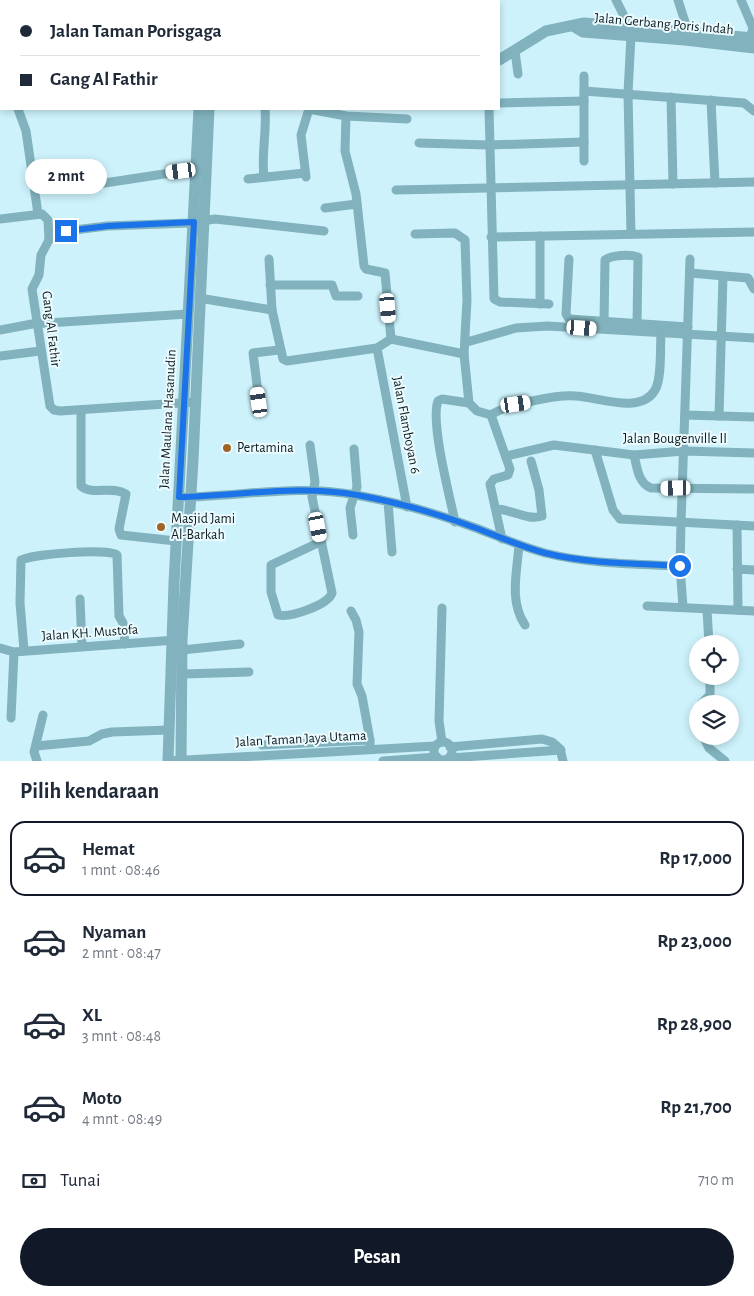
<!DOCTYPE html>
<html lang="id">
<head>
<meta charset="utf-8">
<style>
  :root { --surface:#fff; --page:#f6f6f7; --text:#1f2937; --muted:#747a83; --line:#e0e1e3; --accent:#111827 }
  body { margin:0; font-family:"Alegreya Sans",sans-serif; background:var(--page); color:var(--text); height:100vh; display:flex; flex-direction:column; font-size:19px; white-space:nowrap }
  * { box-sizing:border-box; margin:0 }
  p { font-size:16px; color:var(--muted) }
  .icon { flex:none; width:28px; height:28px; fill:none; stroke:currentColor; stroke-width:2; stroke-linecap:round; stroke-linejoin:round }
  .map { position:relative; height:761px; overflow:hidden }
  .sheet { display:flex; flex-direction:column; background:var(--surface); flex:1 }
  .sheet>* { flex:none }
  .top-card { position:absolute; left:0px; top:0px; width:500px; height:110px; box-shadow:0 2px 8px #0003; display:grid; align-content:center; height:110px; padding:0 20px; background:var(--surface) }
  .tools { position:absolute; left:689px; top:635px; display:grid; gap:10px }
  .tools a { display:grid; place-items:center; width:50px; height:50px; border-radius:50%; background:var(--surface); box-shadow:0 2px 8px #0003; font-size:25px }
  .end { position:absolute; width:22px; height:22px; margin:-11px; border:6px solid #1a73e8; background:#fff; box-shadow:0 0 0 2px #fff }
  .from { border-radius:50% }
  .bubble { position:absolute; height:35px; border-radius:18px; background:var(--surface); box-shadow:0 2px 8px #0003; font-size:16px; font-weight:600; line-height:35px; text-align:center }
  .car { position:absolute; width:15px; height:30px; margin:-15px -8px; border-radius:6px; box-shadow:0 0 4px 1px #0007; background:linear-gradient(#fff 24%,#345 0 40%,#fff 0 76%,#345 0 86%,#fff 0) }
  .top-card b { display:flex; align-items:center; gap:18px; height:48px; font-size:19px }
  .top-card b+b { border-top:1px solid var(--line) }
  .top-card i { width:12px; height:12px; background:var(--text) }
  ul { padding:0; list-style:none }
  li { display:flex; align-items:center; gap:15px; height:75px; margin:0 10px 8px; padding:0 10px; border:2px solid transparent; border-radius:15px }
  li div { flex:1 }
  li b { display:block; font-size:19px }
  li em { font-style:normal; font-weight:600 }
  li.current { border-color:var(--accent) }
  li>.icon { width:45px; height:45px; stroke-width:1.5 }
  h2 { padding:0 20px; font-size:22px; line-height:60px }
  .pay { display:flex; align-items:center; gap:12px; height:55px; padding:0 20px; font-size:19px }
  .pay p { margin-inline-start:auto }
  .cta { display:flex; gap:10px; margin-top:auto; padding:10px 20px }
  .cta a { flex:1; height:58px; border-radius:30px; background:var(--accent); color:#fff; font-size:20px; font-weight:600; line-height:58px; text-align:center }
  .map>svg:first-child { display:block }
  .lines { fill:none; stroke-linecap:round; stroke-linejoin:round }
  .minor { stroke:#81b2bd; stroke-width:9 }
  .tertiary { stroke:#81b2bd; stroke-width:11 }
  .secondary { stroke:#4695a6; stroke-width:12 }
  .route { stroke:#1a73e8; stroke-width:6 }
  .poi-dot { fill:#a06526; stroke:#ecfbff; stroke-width:2 }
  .labels { text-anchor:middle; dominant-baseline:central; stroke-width:4; stroke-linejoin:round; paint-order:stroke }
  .street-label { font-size:14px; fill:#0e1c1f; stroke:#ecfbff }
  .poi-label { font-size:14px; fill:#0e1c1f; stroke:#ecfbff; text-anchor:start }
</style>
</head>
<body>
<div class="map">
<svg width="754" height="761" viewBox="0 0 754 761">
  <rect width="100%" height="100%" fill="#cdf2fb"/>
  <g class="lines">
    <g class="minor">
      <polyline points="616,0 629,26 631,36 628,93 631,234"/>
      <polyline points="678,0 686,25 686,38"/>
      <polyline points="741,0 753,28 749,42"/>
      <polyline points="266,1 266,0"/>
      <polyline points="332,1 332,0"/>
      <polyline points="515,51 518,74"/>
      <polyline points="584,76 584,161"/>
      <polyline points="584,91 744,103 754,111"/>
      <polyline points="671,97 673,184"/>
      <polyline points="711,100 715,183"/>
      <polyline points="499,103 584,101"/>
      <polyline points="18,109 26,131 38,214"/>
      <polyline points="309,109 346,116 407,119"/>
      <polyline points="489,109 494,299 500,302 549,304"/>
      <polyline points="419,143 489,145 584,142"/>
      <path d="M264,177C261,154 267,132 265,109"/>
      <polyline points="306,177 301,135 309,109"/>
      <polyline points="248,179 305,173"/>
      <polyline points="98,184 197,169"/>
      <polyline points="396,190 754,182"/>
      <polyline points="325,208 357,204"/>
      <polyline points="0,219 42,214 48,220 49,240"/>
      <polyline points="415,234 455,233 465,240 467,300 464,354 469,403 477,411 491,415 510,469 508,475 494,479 490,484 502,539"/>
      <polyline points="491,237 754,232"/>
      <polyline points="269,259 272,310 283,359 287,361 377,348 391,339 385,273 366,269 364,266 356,194 345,151 346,116"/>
      <polyline points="569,259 566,314 569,319 688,327"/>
      <polyline points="690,273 748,278 754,289"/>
      <polyline points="270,285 332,285 336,296 358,296"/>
      <polyline points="199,298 272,310"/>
      <polyline points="540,304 540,236"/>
      <path d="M604,322L605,260C611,255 630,254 638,257L637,324"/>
      <polyline points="0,330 32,324 188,314"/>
      <polyline points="391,339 464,354"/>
      <polyline points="467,342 516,328 547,326 754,338"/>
      <polyline points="377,348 407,507"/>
      <polyline points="0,356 40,351"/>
      <polyline points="259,401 253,353 279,350"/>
      <polyline points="196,402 60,411 54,410 50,406 32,289 39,275 41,255 49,240 57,233 66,231 107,226 189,223 215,219 324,231"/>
      <path d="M81,410V486C93,496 112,485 126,494L119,529L121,535L176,541"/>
      <path d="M491,415C505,405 558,394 576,396C598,397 641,415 655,390C662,379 660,348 661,333"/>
      <polyline points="685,415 754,417"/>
      <polyline points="719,416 723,276"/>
      <path d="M310,445L315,482L312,497L332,593C328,605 290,618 278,615L271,592V565L320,542"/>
      <polyline points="595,450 613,510 620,519 754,526"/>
      <path d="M634,455C637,467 638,483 651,488L754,489"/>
      <polyline points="506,456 554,445 634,455 684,451 754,453"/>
      <path d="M186,497C243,496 300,484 356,495C395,502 436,513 473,527C497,536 520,546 545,553C589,564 635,564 680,566"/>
      <polyline points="388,502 392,552"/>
      <path d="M496,509C511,509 527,521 542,516L539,490L531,461"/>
      <path d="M455,522C450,497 430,422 438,401L442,399L469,403"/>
      <polyline points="737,525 738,610"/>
      <polyline points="353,535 350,508 357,487 354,449"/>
      <path d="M519,545C517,572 509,601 525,625"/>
      <polyline points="737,569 754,570"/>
      <polyline points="80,599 82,646"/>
      <polyline points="647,606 754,611"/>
      <polyline points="683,607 680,566 681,523 690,259"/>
      <polyline points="707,610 709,644"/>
      <polyline points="351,611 356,620 359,632 357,684 362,696 370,740"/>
      <polyline points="0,648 14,652 176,640"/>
      <path d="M24,650L20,603L21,560C32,554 108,548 117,555L119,616L123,623L125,644"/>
      <polyline points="182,650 240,644"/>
      <polyline points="183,674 249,672"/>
      <polyline points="701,704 710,695 710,676"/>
      <polyline points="11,718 14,652"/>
      <polyline points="703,736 709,748 725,761"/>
      <polyline points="442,742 439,721 442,608"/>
      <circle cx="443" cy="751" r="9"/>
      <polyline points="262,745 370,740 370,745"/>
      <polyline points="36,746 89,741 102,734 112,732 169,730"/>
      <polyline points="450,747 542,739 552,742 560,749 563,761"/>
      <polyline points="450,758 561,750"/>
      <polyline points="37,761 34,752 43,715"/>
      <polyline points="169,761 435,746"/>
      <polyline points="383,761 437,757"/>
    </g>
    <g class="tertiary">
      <polyline points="200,0 201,1"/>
      <polyline points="162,1 168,0"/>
      <polyline points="212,1 212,0"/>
      <polyline points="573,26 583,32 685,40 754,48"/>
      <polyline points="499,60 546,31 584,23 754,38"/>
      <polyline points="168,761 174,583 199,109"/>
      <polyline points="181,761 182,640 193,460 209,109"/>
    </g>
    <g class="secondary">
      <polyline points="43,1 47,0"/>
      <polyline points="133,1 137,0"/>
      <polyline points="0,16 1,16"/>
      <polyline points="0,47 1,46"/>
    </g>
  </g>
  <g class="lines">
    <path class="route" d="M66,231L108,226L194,222L179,497C238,496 299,484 357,495C396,502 436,513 473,527C497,536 520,546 545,553C589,564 635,563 680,566"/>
  </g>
  <g class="poi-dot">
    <circle cx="227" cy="448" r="5"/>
    <circle cx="161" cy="527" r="5"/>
  </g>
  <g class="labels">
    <g class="street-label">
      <text transform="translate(664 24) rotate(5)">Jalan Gerbang Poris Indah</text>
      <text transform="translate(51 329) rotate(83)">Gang Al Fathir</text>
      <text transform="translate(168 419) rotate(-87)">Jalan Maulana Hasanudin</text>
      <text transform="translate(406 425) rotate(79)">Jalan Flamboyan 6</text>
      <text x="675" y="439">Jalan Bougenville II</text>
      <text transform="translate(90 633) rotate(-4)">Jalan KH. Mustofa</text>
      <text transform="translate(301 739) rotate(-3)">Jalan Taman Jaya Utama</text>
    </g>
    <g class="poi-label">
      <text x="237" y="448">Pertamina</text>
      <text x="171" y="519">Masjid Jami<tspan x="171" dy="16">Al-Barkah</tspan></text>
    </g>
  </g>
</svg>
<div class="tools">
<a><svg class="icon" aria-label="locate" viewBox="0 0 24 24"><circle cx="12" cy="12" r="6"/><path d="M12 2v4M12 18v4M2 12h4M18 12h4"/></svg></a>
<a><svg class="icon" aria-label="layers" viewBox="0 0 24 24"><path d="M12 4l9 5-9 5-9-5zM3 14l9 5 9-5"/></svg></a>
</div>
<i class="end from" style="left:680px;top:566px"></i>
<i class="end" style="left:66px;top:231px"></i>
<div class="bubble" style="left:25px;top:159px;width:82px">2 mnt</div>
<i class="car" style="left:181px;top:171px;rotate:263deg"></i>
<i class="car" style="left:388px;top:308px;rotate:175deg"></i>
<i class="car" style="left:582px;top:328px;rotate:94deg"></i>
<i class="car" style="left:259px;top:402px;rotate:352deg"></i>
<i class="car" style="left:516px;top:404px;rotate:82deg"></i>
<i class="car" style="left:676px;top:488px;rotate:269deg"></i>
<i class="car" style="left:318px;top:527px;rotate:169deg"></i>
<div class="top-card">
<b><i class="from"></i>Jalan Taman Porisgaga</b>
<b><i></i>Gang Al Fathir</b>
</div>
</div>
<section class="sheet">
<h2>Pilih kendaraan</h2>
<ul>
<li class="current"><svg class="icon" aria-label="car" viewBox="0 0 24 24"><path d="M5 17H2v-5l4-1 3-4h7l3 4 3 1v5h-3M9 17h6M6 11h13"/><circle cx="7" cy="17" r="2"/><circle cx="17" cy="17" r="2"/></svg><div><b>Hemat</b><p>1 mnt · 08:46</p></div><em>Rp 17,000</em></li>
<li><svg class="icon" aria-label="car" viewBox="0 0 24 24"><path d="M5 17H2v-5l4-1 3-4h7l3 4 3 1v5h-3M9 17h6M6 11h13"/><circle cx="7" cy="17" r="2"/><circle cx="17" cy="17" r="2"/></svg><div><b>Nyaman</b><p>2 mnt · 08:47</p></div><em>Rp 23,000</em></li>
<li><svg class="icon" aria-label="car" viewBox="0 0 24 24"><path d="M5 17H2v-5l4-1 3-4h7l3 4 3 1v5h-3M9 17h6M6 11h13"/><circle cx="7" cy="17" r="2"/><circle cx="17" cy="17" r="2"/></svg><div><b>XL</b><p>3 mnt · 08:48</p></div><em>Rp 28,900</em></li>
<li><svg class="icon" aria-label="car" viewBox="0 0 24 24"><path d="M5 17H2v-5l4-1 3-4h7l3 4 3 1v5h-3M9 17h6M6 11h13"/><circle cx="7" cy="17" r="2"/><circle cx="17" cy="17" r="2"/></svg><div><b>Moto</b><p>4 mnt · 08:49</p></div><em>Rp 21,700</em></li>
</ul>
<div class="pay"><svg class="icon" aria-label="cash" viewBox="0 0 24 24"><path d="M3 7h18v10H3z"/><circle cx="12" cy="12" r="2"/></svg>Tunai<p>710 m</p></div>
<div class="cta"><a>Pesan</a></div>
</section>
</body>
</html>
